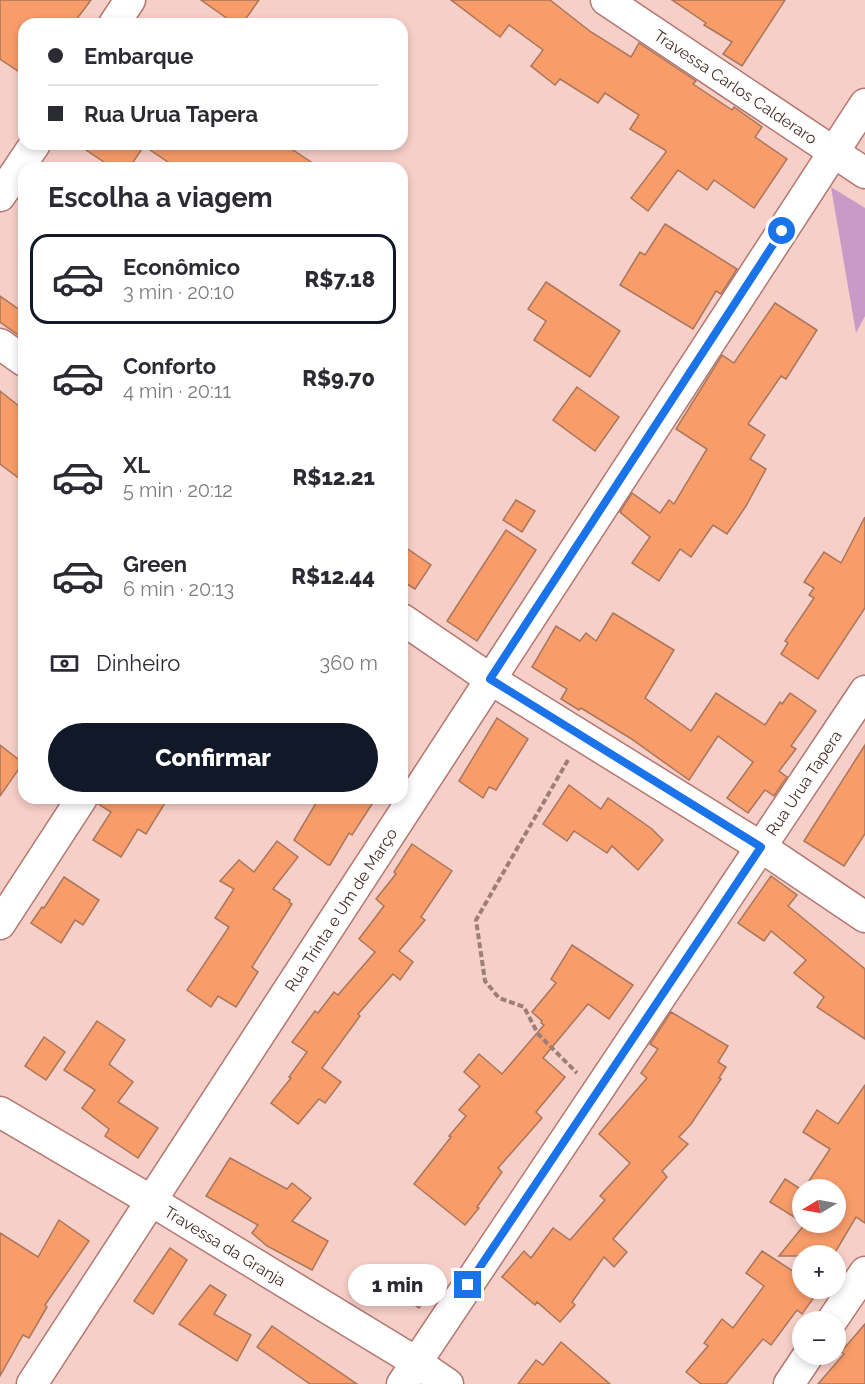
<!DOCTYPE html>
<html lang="pt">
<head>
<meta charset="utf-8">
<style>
  :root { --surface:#fff; --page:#f2f2f3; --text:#2b2b33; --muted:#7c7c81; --line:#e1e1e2; --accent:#111827 }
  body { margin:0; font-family:Raleway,sans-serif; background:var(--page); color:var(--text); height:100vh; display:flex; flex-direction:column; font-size:22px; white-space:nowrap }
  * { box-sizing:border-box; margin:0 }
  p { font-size:20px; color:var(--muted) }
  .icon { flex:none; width:33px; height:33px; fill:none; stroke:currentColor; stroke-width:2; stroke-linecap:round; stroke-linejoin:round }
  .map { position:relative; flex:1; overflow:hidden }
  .panel { position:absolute; left:18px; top:162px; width:390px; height:642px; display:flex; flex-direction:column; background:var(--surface); border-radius:18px; box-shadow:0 3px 9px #0003 }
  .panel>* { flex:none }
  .guide { position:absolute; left:18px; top:18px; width:390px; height:132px; border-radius:18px; box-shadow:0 3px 9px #0003; display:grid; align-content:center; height:132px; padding:0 30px; background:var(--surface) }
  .needle { width:39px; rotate:260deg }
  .controls { position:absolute; left:792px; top:1179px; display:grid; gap:12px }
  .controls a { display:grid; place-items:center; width:54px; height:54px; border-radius:50%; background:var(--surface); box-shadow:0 3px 9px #0003; font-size:30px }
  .end { position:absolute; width:27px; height:27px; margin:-14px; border:8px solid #1a73e8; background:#fff; box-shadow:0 0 0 3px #fff }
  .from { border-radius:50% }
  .bubble { position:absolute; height:42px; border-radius:21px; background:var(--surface); box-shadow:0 3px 9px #0003; font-size:20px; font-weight:800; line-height:42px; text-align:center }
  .guide b { display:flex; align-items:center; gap:21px; height:57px; font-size:22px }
  .guide b+b { border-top:2px solid var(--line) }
  .guide i { width:15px; height:15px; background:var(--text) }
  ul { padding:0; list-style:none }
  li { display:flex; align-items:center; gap:18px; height:90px; margin:0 12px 9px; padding:0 18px; border:3px solid transparent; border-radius:18px }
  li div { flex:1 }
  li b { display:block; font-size:22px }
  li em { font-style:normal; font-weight:800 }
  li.active { border-color:var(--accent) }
  li>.icon { width:54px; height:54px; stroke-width:1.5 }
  h2 { padding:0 30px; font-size:27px; line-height:72px }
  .pay { display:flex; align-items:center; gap:15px; height:66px; padding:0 30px; font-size:22px }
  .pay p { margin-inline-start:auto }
  .cta { display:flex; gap:12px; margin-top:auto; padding:12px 30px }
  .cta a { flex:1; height:69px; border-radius:36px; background:var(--accent); color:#fff; font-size:24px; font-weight:800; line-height:69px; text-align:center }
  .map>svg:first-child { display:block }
  .green { fill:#c99ac6 }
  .building { fill:#f89c6a; stroke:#aa765b; stroke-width:1.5 }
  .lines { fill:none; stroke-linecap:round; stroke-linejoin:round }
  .minor-casing { stroke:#b3776f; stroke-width:33 }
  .path { stroke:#9e7e78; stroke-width:4; stroke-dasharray:6 3; stroke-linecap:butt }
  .minor { stroke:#fff; stroke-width:30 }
  .route { stroke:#1a73e8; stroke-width:8 }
  .labels { text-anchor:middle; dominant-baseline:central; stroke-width:4.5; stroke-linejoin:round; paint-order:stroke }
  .street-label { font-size:16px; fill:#462d29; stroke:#f6cfc8 }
</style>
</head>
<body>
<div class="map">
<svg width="865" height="1384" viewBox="0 0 865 1384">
  <rect width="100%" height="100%" fill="#f6cfc8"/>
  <polygon class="green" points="831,187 865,208 865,316 856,333"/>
  <g class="building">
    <polygon points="0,0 91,0 73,24 24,24 24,75 0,59"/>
    <polygon points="201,0 259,0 242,24 235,24"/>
    <polygon points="451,0 550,0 591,32 631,57 639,43 696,81 693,84 732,110 734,107 762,127 755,137 787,159 754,208 714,180 707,190 678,170 648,211 631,198 666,152 665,150 630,129 639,115 605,93 598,103 560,79 555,85 531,66 543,50 509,25 500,37"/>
    <polygon points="672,0 785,0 742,66 723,54 732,42 704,25 706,23"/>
    <polygon points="77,144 284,144 320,168 177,168 144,146 129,168 113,168"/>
    <polygon points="665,224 737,269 721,294 716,291 693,329 620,285 640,252 645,255"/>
    <polygon points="546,282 620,331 590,377 534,340 546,321 528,309"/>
    <polygon points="0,296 24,313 24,339 0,322"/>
    <polygon points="775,303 817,330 786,379 781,376 748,424 765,435 750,459 766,469 746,506 727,534 713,525 691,557 680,549 659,581 632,563 650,537 620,512 632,493 660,513 669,500 674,504 707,449 676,429 722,355 734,363"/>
    <polygon points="577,387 619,417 595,451 553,420"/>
    <polygon points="0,391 24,410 24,482 0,464"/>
    <polygon points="516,500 535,511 522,532 503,520"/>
    <polygon points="865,517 865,608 818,679 781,654 788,643 785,641 814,598 809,595 814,588 804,582 824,552 841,563"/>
    <polygon points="506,530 536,550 477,641 447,621"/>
    <polygon points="402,545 431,565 415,589 402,581"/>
    <polygon points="613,613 674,650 645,698 691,731 716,693 765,725 780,702 782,704 790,693 816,711 791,746 796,749 779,771 787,777 774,796 765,790 748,813 727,798 753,762 718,736 689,780 630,738 581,708 579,710 561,699 567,689 532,667 556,626 580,641 586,633 596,641"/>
    <polygon points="497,718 528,739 496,790 489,787 483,798 459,781"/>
    <polygon points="0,745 23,763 0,796"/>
    <polygon points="865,745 865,834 844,866 804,841"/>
    <polygon points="569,785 601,809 608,798 652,829 663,840 638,870 612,846 607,853 574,831 567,841 543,824"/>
    <polygon points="99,798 168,798 146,834 138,829 121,857 93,840 111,812 98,804"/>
    <polygon points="319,798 376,798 352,835 349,833 330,865 328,865 294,840"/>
    <polygon points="277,841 298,857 273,889 290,900 289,902 292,904 252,967 258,972 236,1007 218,996 211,1007 187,990 229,927 215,918 234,889 220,881 239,860 254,872"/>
    <polygon points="412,844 452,871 421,917 425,920 399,951 413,962 400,980 393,974 358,1014 360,1016 322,1068 341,1082 325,1103 319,1099 298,1124 271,1103 291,1078 289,1077 307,1052 292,1042 315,1011 318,1013 334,992 338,995 375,952 359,939 384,906 376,899 396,874 394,872"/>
    <polygon points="771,876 797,895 788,906 865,969 865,1039 817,1007 824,997 794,973 806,960 771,931 764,941 738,923"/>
    <polygon points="64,877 99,900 83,925 75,920 61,943 31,923 42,907 44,908"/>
    <polygon points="572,945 633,985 609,1019 588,1004 543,1058 565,1077 536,1112 542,1118 498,1168 502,1172 477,1207 479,1208 465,1225 414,1184 451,1137 449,1136 466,1116 459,1110 480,1086 464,1072 479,1054 502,1074 544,1025 541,1023 542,1021 532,1012 556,983 551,979"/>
    <polygon points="671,1012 728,1046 718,1062 726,1067 719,1078 721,1079 691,1124 679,1137 688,1144 662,1171 667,1177 613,1239 627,1252 614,1267 604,1257 572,1302 575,1305 560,1322 537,1302 535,1305 502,1277 524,1251 531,1258 553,1228 570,1240 605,1200 600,1196 630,1163 599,1134 647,1078 641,1073 658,1049 650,1044"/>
    <polygon points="97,1021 125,1040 109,1064 133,1082 118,1102 158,1128 138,1158 105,1136 109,1129 82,1108 95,1090 64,1070"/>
    <polygon points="44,1037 65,1052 46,1080 25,1066"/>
    <polygon points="865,1085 865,1223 856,1217 833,1256 779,1256 805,1224 803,1222 836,1222 836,1190 803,1190 830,1149 803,1132 817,1110 838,1124"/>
    <polygon points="230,1158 287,1189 292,1183 311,1198 292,1221 328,1241 312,1270 267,1246 252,1233 258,1225 206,1196"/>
    <polygon points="785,1179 802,1190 802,1222 770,1202"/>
    <polygon points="59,1220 89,1241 45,1305 47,1307 29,1338 23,1335 0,1376 0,1233 38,1257"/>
    <polygon points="170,1248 187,1260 153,1314 134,1301"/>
    <polygon points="762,1251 802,1277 802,1288 820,1289 802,1314 797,1310 771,1345 763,1339 726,1384 701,1384 686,1372 708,1346 704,1343 722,1319 733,1328 764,1286 746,1273"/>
    <polygon points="414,1273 434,1287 419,1308 399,1294"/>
    <polygon points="210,1285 226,1295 214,1314 251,1335 237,1361 179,1324"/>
    <polygon points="865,1324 865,1384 818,1384 844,1354 841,1352"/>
    <polygon points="272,1326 357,1384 310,1384 257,1347"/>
    <polygon points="561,1342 610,1384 518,1384 536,1360 543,1365"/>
  </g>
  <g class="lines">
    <defs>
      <g id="minor">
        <path id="s1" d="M606,0L865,173"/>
        <polyline points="114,24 130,0"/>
        <polyline points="0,196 35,144"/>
        <polyline points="0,344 24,361"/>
        <polyline points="402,619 490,679 761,847 865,917"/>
        <polyline points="0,924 82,798"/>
        <path id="s2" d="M0,1112L150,1200L416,1362L448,1384"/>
        <polyline points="831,1322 865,1272"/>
        <path id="s3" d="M32,1384L865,104"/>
        <path id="s4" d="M402,1384L865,691"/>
        <polyline points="789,1384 809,1354"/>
      </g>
    </defs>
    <use href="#minor" class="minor-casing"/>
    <polyline class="path" points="568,760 476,920 485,981 499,998 524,1007 538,1034 577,1073"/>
    <use href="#minor" class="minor"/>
  </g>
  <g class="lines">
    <polyline class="route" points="468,1285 761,847 490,679 782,231"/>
  </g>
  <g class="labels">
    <g class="street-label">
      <text stroke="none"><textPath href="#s1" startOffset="156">Travessa Carlos Calderaro</textPath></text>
      <text stroke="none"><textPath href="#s4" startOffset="723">Rua Urua Tapera</textPath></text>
      <text stroke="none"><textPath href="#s3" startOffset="566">Rua Trinta e Um de Março</textPath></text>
      <text stroke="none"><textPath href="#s2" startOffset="262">Travessa da Granja</textPath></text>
    </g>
  </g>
</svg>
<div class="controls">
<a><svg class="needle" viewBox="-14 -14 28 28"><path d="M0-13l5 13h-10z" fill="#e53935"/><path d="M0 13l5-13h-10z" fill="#7c7c81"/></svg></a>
<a>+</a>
<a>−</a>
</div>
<i class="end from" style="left:782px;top:231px"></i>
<i class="end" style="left:468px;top:1285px"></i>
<div class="bubble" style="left:348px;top:1264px;width:99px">1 min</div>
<div class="guide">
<b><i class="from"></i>Embarque</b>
<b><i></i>Rua Urua Tapera</b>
</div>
<section class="panel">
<h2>Escolha a viagem</h2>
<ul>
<li class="active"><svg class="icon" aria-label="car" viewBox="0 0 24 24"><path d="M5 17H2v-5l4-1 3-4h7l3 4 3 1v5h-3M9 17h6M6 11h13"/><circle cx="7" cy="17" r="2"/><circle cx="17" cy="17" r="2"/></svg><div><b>Econômico</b><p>3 min · 20:10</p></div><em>R$7.18</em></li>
<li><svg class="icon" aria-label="car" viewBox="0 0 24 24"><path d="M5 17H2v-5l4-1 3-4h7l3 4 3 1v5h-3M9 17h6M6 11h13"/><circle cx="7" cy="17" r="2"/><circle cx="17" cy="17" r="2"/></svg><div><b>Conforto</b><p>4 min · 20:11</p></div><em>R$9.70</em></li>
<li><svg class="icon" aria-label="car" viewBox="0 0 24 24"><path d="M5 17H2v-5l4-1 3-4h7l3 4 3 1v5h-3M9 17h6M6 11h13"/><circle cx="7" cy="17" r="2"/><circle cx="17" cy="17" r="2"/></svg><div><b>XL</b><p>5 min · 20:12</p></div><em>R$12.21</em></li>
<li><svg class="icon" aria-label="car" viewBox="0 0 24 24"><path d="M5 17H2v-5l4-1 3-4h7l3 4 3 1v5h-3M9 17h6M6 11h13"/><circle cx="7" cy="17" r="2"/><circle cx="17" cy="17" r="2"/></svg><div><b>Green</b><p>6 min · 20:13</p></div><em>R$12.44</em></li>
</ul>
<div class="pay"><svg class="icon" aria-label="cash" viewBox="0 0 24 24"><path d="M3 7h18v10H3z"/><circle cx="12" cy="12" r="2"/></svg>Dinheiro<p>360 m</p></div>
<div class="cta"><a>Confirmar</a></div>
</section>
</div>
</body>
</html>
